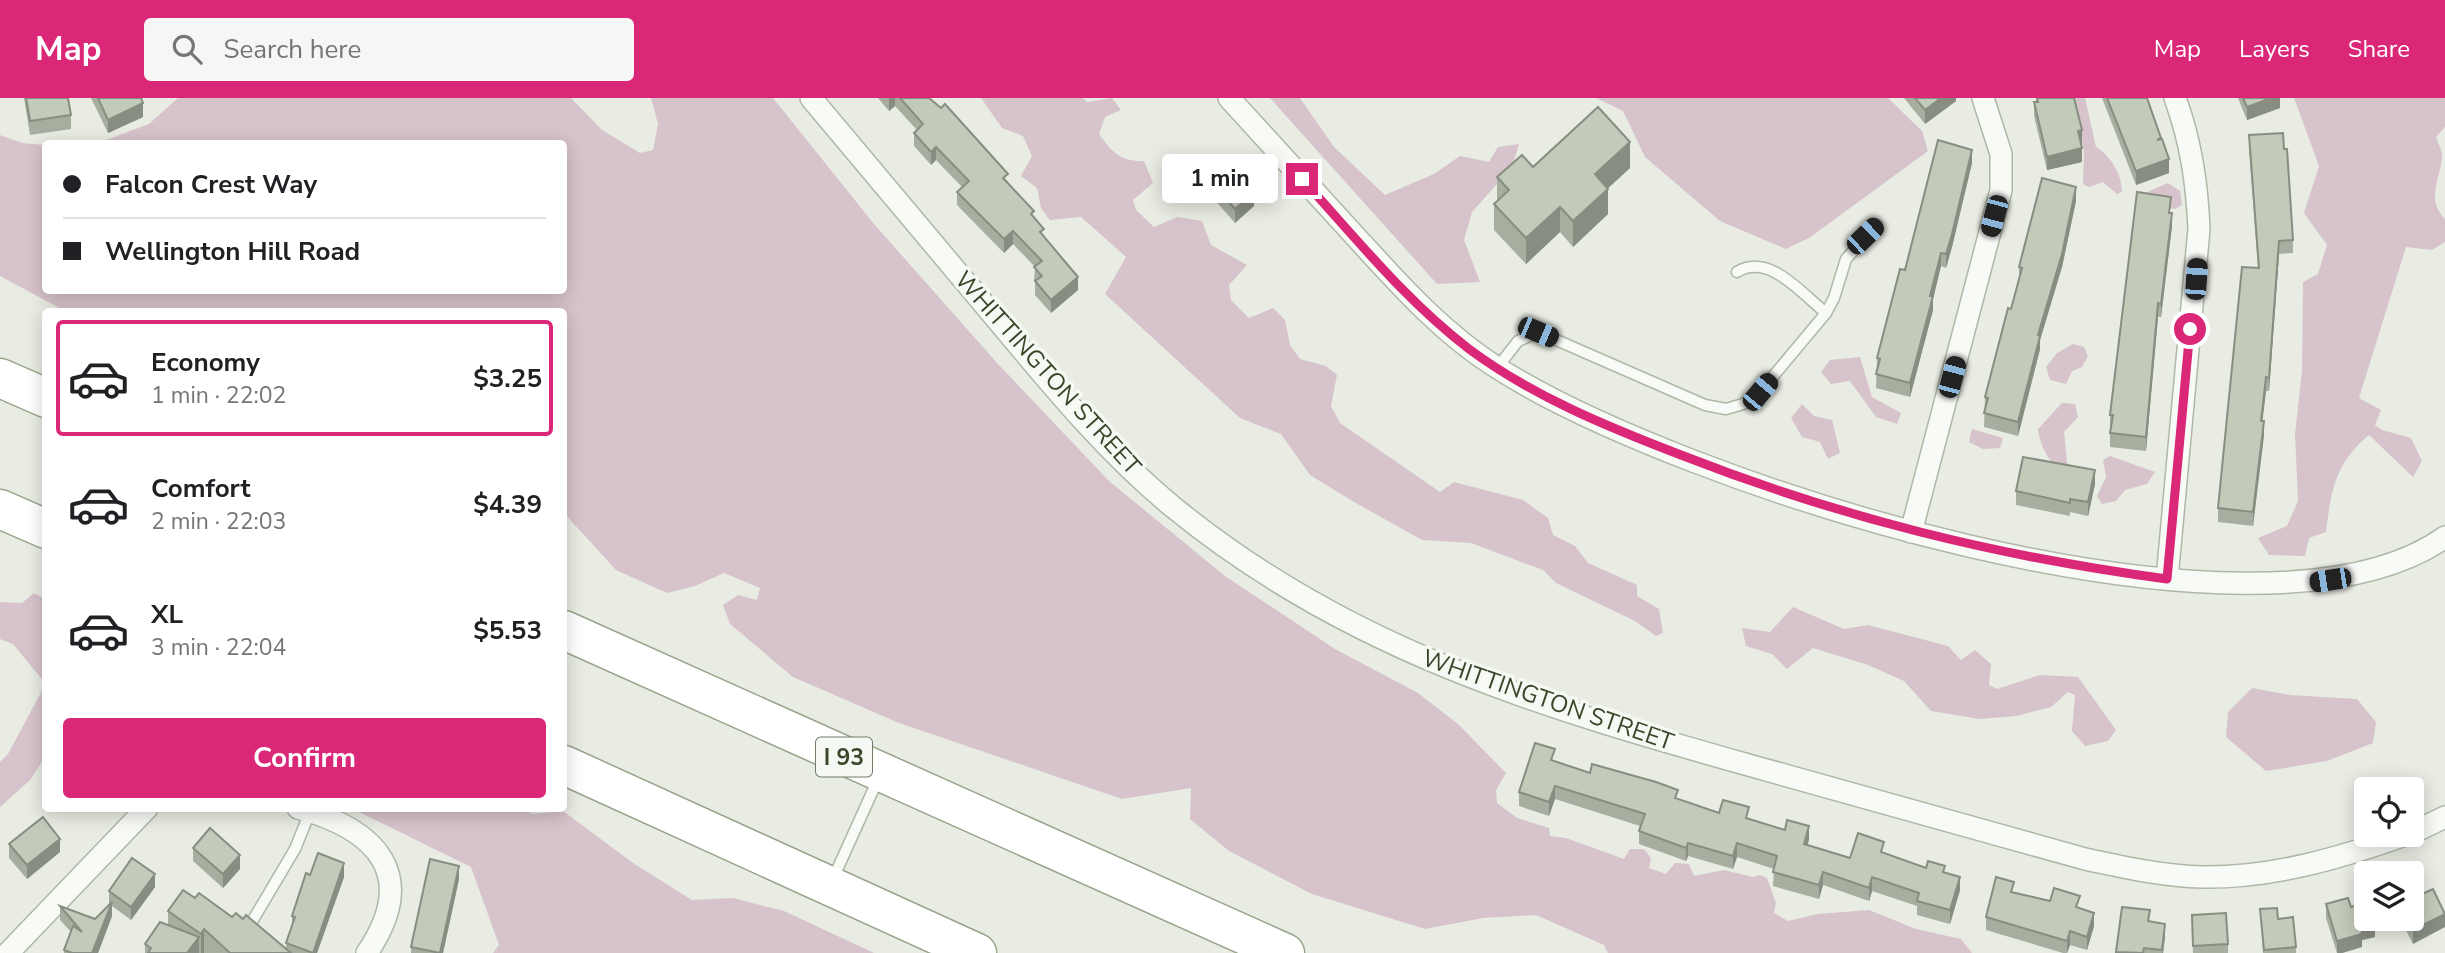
<!DOCTYPE html>
<html lang="en">
<head>
<meta charset="utf-8">
<style>
  :root { --surface:#fff; --page:#f6f6f6; --text:#202124; --muted:#757577; --line:#e0e0e0; --accent:#db2777 }
  body { margin:0; font-family:"Nunito Sans",sans-serif; background:var(--page); color:var(--text); height:100vh; display:flex; flex-direction:column; font-size:26px; white-space:nowrap }
  * { box-sizing:border-box; margin:0 }
  p { font-size:23px; color:var(--muted) }
  .icon { flex:none; width:38px; height:38px; fill:none; stroke:currentColor; stroke-width:2; stroke-linecap:round; stroke-linejoin:round }
  .map { position:relative; flex:1; overflow:hidden }
  .drawer { position:absolute; left:42px; top:210px; width:525px; height:504px; display:flex; flex-direction:column; background:var(--surface); border-radius:7px; box-shadow:0 4px 18px #0003 }
  .drawer>* { flex:none }
  .hud { position:absolute; left:42px; top:42px; width:525px; height:154px; border-radius:7px; box-shadow:0 4px 18px #0003; display:grid; align-content:center; height:154px; padding:0 21px; background:var(--surface) }
  .controls { position:absolute; left:2354px; top:679px; display:grid; gap:14px }
  .controls a { display:grid; place-items:center; width:70px; height:70px; border-radius:7px; background:var(--surface); box-shadow:0 4px 18px #0003; font-size:35px }
  .end { position:absolute; width:32px; height:32px; margin:-16px; border:9px solid #db2777; background:#fff; box-shadow:0 0 0 4px #fff }
  .from { border-radius:50% }
  .bubble { position:absolute; height:49px; border-radius:7px; background:var(--surface); box-shadow:0 4px 18px #0003; font-size:23px; font-weight:700; line-height:49px; text-align:center }
  .car { position:absolute; width:21px; height:42px; margin:-21px -10px; border-radius:9px; box-shadow:0 0 5px 2px #0007; background:linear-gradient(#222 24%,#8ab4d8 0 40%,#222 0 76%,#8ab4d8 0 86%,#222 0) }
  .hud b { display:flex; align-items:center; gap:24px; height:66px; font-size:26px }
  .hud b+b { border-top:2px solid var(--line) }
  .hud i { width:18px; height:18px; background:var(--text) }
  ul { padding:12px 0 0; list-style:none }
  li { display:flex; align-items:center; gap:21px; height:116px; margin:0 14px 10px; padding:0 7px; border:4px solid transparent; border-radius:7px }
  li div { flex:1 }
  li b { display:block; font-size:26px }
  li em { font-style:normal; font-weight:700 }
  li.on { border-color:var(--accent) }
  li>.icon { width:63px; height:63px; stroke-width:1.5 }
  .cta { display:flex; gap:14px; margin-top:auto; padding:14px 21px }
  .cta a { flex:1; height:80px; border-radius:7px; background:var(--accent); color:#fff; font-size:28px; font-weight:700; line-height:80px; text-align:center }
  header { display:flex; align-items:center; gap:42px; box-sizing:border-box; height:98px; padding:0 35px; background:var(--accent); color:#fff }
  header strong { font-size:33px }
  nav { display:flex; gap:38px; margin-inline-start:auto; font-size:24px }
  .search { width:490px; height:63px; background:var(--page); display:flex; align-items:center; gap:18px; box-sizing:border-box; padding:0 24px; border-radius:7px; color:var(--muted); font-size:26px }
  .map>svg:first-child { display:block }
  .green { fill:#d7c3cb }
  .lines { fill:none; stroke-linecap:round; stroke-linejoin:round }
  .lane-casing { stroke:#b0b7a7; stroke-width:13 }
  .street-casing { stroke:#b0b7a7; stroke-width:24 }
  .highway-casing { stroke:#98a489; stroke-width:41 }
  .lane { stroke:#f8faf6; stroke-width:10 }
  .street { stroke:#f8faf6; stroke-width:21 }
  .highway { stroke:#fff; stroke-width:38 }
  .wall { fill:#a7ae9f }
  .shaded-wall { fill:#888d82 }
  .building { fill:#c2cab9; stroke:#888d82; stroke-width:2 }
  .route { stroke:#db2777; stroke-width:9 }
  .labels { text-anchor:middle; dominant-baseline:central; stroke-width:7; stroke-linejoin:round; paint-order:stroke }
  .shield { fill:#f6f9f3; stroke:#717c66; stroke-width:2 }
  .shield-label { font-size:23px; font-weight:bold; fill:#384629 }
  .street-label { font-size:24px; fill:#384629; stroke:#f6f9f3 }
</style>
</head>
<body>
<header>
<strong>Map</strong>
<div class="search"><svg class="icon" aria-label="search" viewBox="0 0 24 24"><circle cx="10" cy="10" r="6"/><path d="M15 15l6 6"/></svg>Search here</div>
<nav><a>Map</a><a>Layers</a><a>Share</a></nav>
</header>
<div class="map">
<svg width="2445" height="855" viewBox="0 0 2445 855">
  <rect width="100%" height="100%" fill="#e8ece3"/>
  <g class="green">
    <polygon points="178,0 571,0 602,32 640,55 653,52 658,26 651,0 773,0 874,126 998,266 1109,383 1225,478 1335,551 1418,595 1458,626 1506,675 1496,692 1497,705 1517,720 1549,730 1550,738 1566,740 1624,761 1630,751 1644,751 1651,760 1649,770 1666,776 1675,765 1689,766 1694,778 1724,772 1753,779 1760,777 1767,780 1776,805 1774,815 1788,823 1818,816 1869,812 1916,831 1961,841 1972,855 1608,855 1604,847 1536,817 1483,820 1425,831 1312,796 1229,753 1190,721 1191,690 1122,701 899,625 793,579 730,526 723,507 738,497 757,502 760,490 724,475 695,488 667,495 616,472 564,415 564,214 65,213 0,178 0,37 22,45 45,47 46,192 564,192 564,46 98,45 149,26"/>
    <path d="M981,0H1083L1087,4L1112,0L1121,12L1105,19L1099,36C1112,54 1121,64 1144,63L1153,85L1133,102L1136,112L1154,129L1177,119L1202,123L1211,147L1247,167L1229,187L1231,202L1249,220L1273,210L1285,222L1290,247L1300,261L1326,268L1337,277L1331,308L1340,325L1440,394L1454,384L1523,402L1548,420L1553,437L1575,448L1588,465L1637,487V498L1659,511L1663,535L1656,538L1635,523L1556,485L1543,472L1471,445L1422,442L1354,404L1310,377L1281,336L1240,320L1105,196L1126,159L1081,119L1050,122L1041,110L1037,90L1021,78L1032,58L1023,38L1002,30Z"/>
    <polygon points="1270,0 1300,0 1334,49 1385,97 1434,76 1460,58 1489,64 1498,49 1519,46 1512,69 1472,114 1464,142 1480,184 1437,186"/>
    <polygon points="1596,0 1888,0 1922,33 1928,53 1809,140 1786,151 1720,123 1645,59 1623,13"/>
    <path d="M2074,0H2085L2096,49C2111,58 2122,77 2122,94L2117,96L2103,84L2089,89L2083,86L2084,53Z"/>
    <path d="M2294,0H2445V29L2436,39C2438,45 2443,54 2442,61C2439,84 2426,102 2445,121V144L2432,152L2406,149L2359,300L2381,312L2375,327L2382,332L2411,340L2422,363L2413,379L2369,337C2335,365 2331,393 2326,434L2309,440L2305,458L2269,457L2258,440L2287,428L2298,403L2295,336L2302,273L2303,184L2318,176L2327,147L2304,115L2319,68Z"/>
    <polygon points="2168,85 2180,93 2182,107 2175,111 2142,106 2138,98"/>
    <polygon points="2073,246 2084,249 2088,258 2082,269 2072,273 2066,286 2050,282 2046,269 2057,255"/>
    <polygon points="1860,259 1872,299 1901,315 1897,326 1876,319 1850,283 1831,286 1821,274 1830,262"/>
    <path d="M2062,305L2075,306L2078,319L2064,334L2068,374C2050,370 2040,348 2038,331Z"/>
    <polygon points="1802,306 1814,318 1832,322 1840,355 1828,361 1820,344 1802,339 1791,320"/>
    <polygon points="1972,331 2003,340 2000,350 1983,351 1969,344"/>
    <polygon points="2110,358 2155,374 2147,386 2125,392 2116,403 2102,406 2097,398 2106,379 2103,362"/>
    <polygon points="34,495 45,501 45,585 13,546 0,541 0,504 22,505"/>
    <polygon points="1793,509 1844,531 1868,527 1948,548 1961,562 1975,552 1991,566 1989,587 1997,591 2040,577 2078,579 2116,632 2108,643 2085,648 2072,633 2075,597 2068,594 2051,609 2016,618 1980,621 1931,613 1904,583 1868,567 1813,550 1787,571 1772,556 1746,548 1742,530 1770,534"/>
    <polygon points="45,587 45,659 30,682 0,709 0,664 8,656"/>
    <polygon points="2252,590 2290,597 2357,601 2376,624 2373,645 2327,663 2266,673 2226,639 2228,614"/>
    <polygon points="523,710 532,716 563,713 633,765 692,802 733,800 784,813 874,855 493,855 499,847 471,769 353,711"/>
  </g>
  <g class="lines">
    <defs>
      <g id="lane">
        <path d="M1737,174C1769,154 1802,196 1826,215"/>
        <polyline points="1497,270 1518,243 1538,234 1705,307 1726,311 1743,306 1760,294 1826,215 1834,200 1846,161 1877,127"/>
        <polyline points="832,783 879,679"/>
        <polyline points="247,832 295,751 310,714"/>
      </g>
      <g id="street">
        <path d="M811,0C872,73 933,145 994,218C1050,285 1106,354 1173,409C1346,551 1541,609 1752,668C1863,699 1974,730 2085,761C2123,769 2163,778 2202,779C2272,780 2340,760 2405,737"/>
        <path d="M1229,0C1271,46 1313,92 1355,138C1398,185 1441,234 1496,269C1676,385 2258,573 2445,439"/>
        <polyline points="1911,434 2001,92 2001,56 1983,0"/>
        <path d="M2167,481L2199,131C2197,85 2191,44 2175,0"/>
        <path d="M298,710C379,732 419,778 367,855"/>
        <polyline points="2412,735 2445,719"/>
        <polyline points="8,855 147,710"/>
      </g>
      <g id="highway">
        <polyline points="0,280 46,300"/>
        <polyline points="0,411 46,431"/>
        <polyline points="564,532 1285,855"/>
        <polyline points="564,667 977,855"/>
      </g>
    </defs>
    <use href="#lane" class="lane-casing"/>
    <use href="#street" class="street-casing"/>
    <use href="#highway" class="highway-casing"/>
    <use href="#lane" class="lane"/>
    <use href="#street" class="street"/>
    <use href="#highway" class="highway"/>
  </g>
  <g class="wall">
    <polygon points="24,0 68,0 71,17 71,31 30,37"/>
    <polygon points="91,0 141,0 143,19 108,35"/>
    <polygon points="878,0 929,0 1008,84 1034,120 1044,138 1078,192 1051,215 1035,197 1035,184 1034,183 1035,169 1013,146 1004,155 957,107 957,94 962,89 936,62 931,67 914,48 914,35 917,32 895,8 889,13"/>
    <polygon points="1904,0 1956,0 1956,3 1925,26"/>
    <polygon points="2036,0 2074,0 2082,46 2081,46 2082,64 2047,72 2034,18 2034,4 2036,4"/>
    <polygon points="2102,0 2147,0 2169,75 2136,87"/>
    <polygon points="2238,0 2280,0 2280,10 2247,22"/>
    <polygon points="2249,37 2293,142 2293,155 2279,156 2269,293 2266,293 2262,323 2264,337 2253,428 2218,424 2218,410 2258,170 2249,50"/>
    <polygon points="1972,65 1952,149 1946,170 1941,168 1933,201 1933,212 1910,299 1876,290 1877,260 1905,172"/>
    <polygon points="1533,69 1630,70 1608,90 1608,116 1573,149 1560,134 1526,166 1494,132 1494,106 1497,103 1497,79"/>
    <polygon points="1214,87 1254,108 1235,125 1214,101"/>
    <polygon points="2076,103 2062,169 2040,242 2040,251 2018,338 1984,329 1985,299 2011,211 2019,183 2019,169"/>
    <polygon points="2171,115 2172,128 2161,219 2158,219 2146,353 2110,349 2110,317"/>
    <polygon points="2095,386 2088,418 2070,414 2070,418 2016,407 2016,393"/>
    <polygon points="1555,663 1590,675 1678,701 1719,715 1749,721 1809,741 1808,747 1850,760 1884,755 1926,770 1945,774 1960,792 1950,826 1917,817 1917,808 1872,793 1869,803 1823,787 1819,801 1773,788 1774,771 1737,759 1733,771 1688,758 1686,763 1639,746 1639,733 1640,728 1555,701 1549,718 1519,708 1519,694"/>
    <polygon points="9,746 60,754 27,781 9,760"/>
    <polygon points="193,750 240,771 223,790 193,763"/>
    <polygon points="310,777 344,779 317,855 145,855 145,846 168,827 168,813 195,800 232,819 243,821 286,851 286,845 292,830 292,818"/>
    <polygon points="459,781 443,855 411,855 411,849"/>
    <polygon points="155,789 131,822 112,808 112,818 98,855 64,855 64,852 71,834 60,822 60,808 95,821 109,807 109,793"/>
    <polygon points="2014,794 2080,810 2094,828 2087,852 2070,847 2067,855 2063,855 1986,832 1986,819"/>
    <polygon points="2420,797 2413,846 2400,821 2412,821"/>
    <polygon points="2326,806 2351,809 2375,839 2362,842 2362,849 2342,855 2337,855 2326,820"/>
    <polygon points="2122,809 2150,823 2165,839 2163,855 2116,855"/>
    <polygon points="2260,811 2278,821 2296,849 2296,855 2263,855"/>
    <polygon points="2192,817 2228,846 2228,855 2193,855"/>
  </g>
  <g class="shaded-wall">
    <polygon points="889,0 895,0 895,8 889,13"/>
    <polygon points="1941,0 1956,0 1956,3 1925,26 1925,12"/>
    <polygon points="2271,0 2280,0 2280,10 2247,22 2247,9"/>
    <polygon points="143,5 143,19 108,35 108,22"/>
    <polygon points="2082,32 2082,46 2078,47 2078,33"/>
    <polygon points="1630,44 1630,70 1595,102 1595,76"/>
    <polygon points="936,49 936,62 931,67 931,54"/>
    <polygon points="2082,50 2082,64 2047,72 2047,59"/>
    <polygon points="1972,52 1972,65 1952,149 1946,170 1946,156"/>
    <polygon points="2169,61 2169,75 2136,87 2136,73"/>
    <polygon points="2076,89 2076,103 2062,169 2040,242 2040,251 2018,338 2018,324 2038,237"/>
    <polygon points="1608,91 1608,116 1573,149 1573,123"/>
    <polygon points="1254,94 1254,108 1235,125 1235,111"/>
    <polygon points="1560,109 1560,134 1526,166 1526,140"/>
    <polygon points="2172,115 2172,128 2161,219 2161,206"/>
    <polygon points="1013,133 1013,146 1004,155 1004,141"/>
    <polygon points="2279,143 2279,156 2269,293 2269,280"/>
    <polygon points="1941,155 1941,168 1933,201 1933,212 1910,299 1910,285"/>
    <polygon points="1078,179 1078,192 1051,215 1051,202"/>
    <polygon points="2158,205 2158,219 2146,353 2146,339"/>
    <polygon points="2266,279 2266,293 2261,336 2261,323"/>
    <polygon points="2264,323 2264,337 2253,428 2253,414"/>
    <polygon points="2095,372 2095,386 2088,418 2088,404"/>
    <polygon points="1555,688 1555,701 1549,718 1549,704"/>
    <polygon points="1809,728 1809,741 1804,760 1804,746"/>
    <polygon points="60,741 60,754 27,781 27,767"/>
    <polygon points="1688,745 1688,758 1686,763 1686,750"/>
    <polygon points="1737,745 1737,759 1733,771 1733,758"/>
    <polygon points="240,757 240,771 223,790 223,776"/>
    <polygon points="344,765 344,779 317,855 313,855"/>
    <polygon points="459,768 459,781 443,855 440,855"/>
    <polygon points="1823,774 1823,787 1819,801 1819,787"/>
    <polygon points="155,776 155,789 131,822 131,809"/>
    <polygon points="1872,779 1872,793 1869,803 1869,790"/>
    <polygon points="1960,779 1960,792 1950,826 1950,812"/>
    <polygon points="112,804 112,818 98,855 92,855"/>
    <polygon points="2094,815 2094,828 2087,852 2087,839"/>
    <polygon points="2445,816 2445,829 2413,846 2413,832"/>
    <polygon points="2375,825 2375,839 2362,842 2362,849 2342,855 2337,855 2337,843 2361,829"/>
    <polygon points="2165,826 2165,839 2163,855 2162,855"/>
    <polygon points="204,831 204,855 201,855 201,836"/>
    <polygon points="2070,833 2070,847 2067,855 2067,843"/>
    <polygon points="199,839 199,855 187,855"/>
  </g>
  <g class="building">
    <polygon points="26,0 68,0 71,17 30,23"/>
    <polygon points="98,0 141,0 143,5 108,22"/>
    <polygon points="900,0 929,0 941,10 945,6 1008,76 1003,80 1034,113 1031,116 1044,131 1040,134 1078,179 1051,202 1035,183 1042,178 1034,169 1042,163 1013,133 1004,141 957,94 969,83 936,49 931,54 914,35 923,26"/>
    <polygon points="1915,0 1941,0 1925,12"/>
    <polygon points="2037,0 2074,0 2082,32 2078,33 2082,50 2047,59 2034,4 2038,4"/>
    <polygon points="2107,0 2147,0 2161,40 2157,42 2162,41 2169,61 2136,73"/>
    <polygon points="2243,0 2271,0 2247,9"/>
    <polygon points="1598,9 1630,44 1595,76 1608,91 1573,123 1560,109 1526,140 1494,106 1509,92 1497,79 1522,57 1533,69"/>
    <polygon points="2283,35 2284,51 2287,51 2293,142 2279,143 2269,280 2266,279 2261,323 2264,323 2253,414 2218,410 2242,169 2259,170 2249,37"/>
    <polygon points="1938,42 1972,52 1952,136 1946,156 1941,155 1930,198 1933,198 1910,285 1876,276 1880,261 1877,260 1900,171 1905,172"/>
    <polygon points="1233,70 1254,94 1235,111 1214,87"/>
    <polygon points="2042,80 2076,89 2062,156 2038,237 2040,238 2018,324 1984,315 1988,300 1985,299 2008,210 2011,211 2022,170 2019,169"/>
    <polygon points="2137,94 2171,99 2169,115 2172,115 2161,206 2158,205 2146,339 2110,335 2113,317 2110,317"/>
    <polygon points="2023,359 2095,372 2088,404 2070,401 2070,405 2016,393"/>
    <polygon points="1535,645 1555,651 1551,662 1590,675 1592,666 1656,684 1678,692 1675,700 1719,715 1723,702 1749,709 1746,720 1785,732 1787,722 1809,728 1804,746 1850,760 1858,735 1884,744 1881,754 1926,770 1928,763 1945,768 1943,774 1960,779 1950,812 1917,803 1919,795 1872,779 1869,790 1823,774 1819,787 1773,774 1777,758 1737,745 1733,758 1688,745 1686,750 1639,733 1645,716 1555,688 1549,704 1519,694"/>
    <polygon points="43,719 60,741 27,767 9,746"/>
    <polygon points="210,730 240,757 223,776 193,750"/>
    <polygon points="318,755 344,765 313,855 286,845 295,819 292,818 306,775 310,777"/>
    <polygon points="132,760 155,776 131,809 109,793"/>
    <polygon points="430,761 459,768 440,855 411,849"/>
    <polygon points="1996,779 2014,784 2011,794 2050,803 2054,790 2080,798 2076,809 2094,815 2087,839 2070,833 2067,843 1986,819"/>
    <polygon points="2414,784 2420,797 2433,791 2445,816 2413,832 2407,821 2412,821 2412,785"/>
    <polygon points="183,792 195,800 199,795 232,819 236,815 243,821 246,817 291,855 230,855 204,831 201,836 168,813"/>
    <polygon points="2348,800 2351,809 2366,804 2366,821 2373,821 2375,825 2361,829 2362,836 2337,843 2326,806"/>
    <polygon points="112,804 92,855 72,855 64,852 73,828 82,834 60,808 95,821"/>
    <polygon points="2122,809 2150,812 2148,823 2165,826 2162,852 2144,850 2143,855 2116,854"/>
    <polygon points="2277,810 2278,821 2293,819 2296,849 2264,852 2260,811"/>
    <polygon points="2226,815 2228,846 2193,848 2192,817"/>
    <polygon points="160,824 199,839 187,855 148,855 151,850 145,846"/>
  </g>
  <g class="lines">
    <path class="route" d="M1302,81C1355,139 1406,203 1469,251C1532,298 1608,329 1681,357C1842,420 1996,458 2167,481L2190,231"/>
  </g>
  <g class="labels">
    <rect class="shield" x="816" y="639.5" width="56" height="39" rx="5"/>
    <g class="shield-label">
      <text x="844" y="659">I 93</text>
    </g>
    <g class="street-label">
      <text transform="translate(1048 275) rotate(48)">WHITTINGTON STREET</text>
      <text transform="translate(1548 602) rotate(19)">WHITTINGTON STREET</text>
    </g>
  </g>
</svg>
<div class="controls">
<a><svg class="icon" aria-label="locate" viewBox="0 0 24 24"><circle cx="12" cy="12" r="6"/><path d="M12 2v4M12 18v4M2 12h4M18 12h4"/></svg></a>
<a><svg class="icon" aria-label="layers" viewBox="0 0 24 24"><path d="M12 4l9 5-9 5-9-5zM3 14l9 5 9-5"/></svg></a>
</div>
<i class="end from" style="left:2190px;top:231px"></i>
<i class="end" style="left:1302px;top:81px"></i>
<div class="bubble" style="left:1162px;top:56px;width:116px">1 min</div>
<i class="car" style="left:1994px;top:118px;rotate:195deg"></i>
<i class="car" style="left:1865px;top:138px;rotate:46deg"></i>
<i class="car" style="left:2196px;top:181px;rotate:4deg"></i>
<i class="car" style="left:1538px;top:234px;rotate:113deg"></i>
<i class="car" style="left:1952px;top:279px;rotate:15deg"></i>
<i class="car" style="left:1760px;top:294px;rotate:40deg"></i>
<i class="car" style="left:2330px;top:482px;rotate:261deg"></i>
<div class="hud">
<b><i class="from"></i>Falcon Crest Way</b>
<b><i></i>Wellington Hill Road</b>
</div>
<section class="drawer">
<ul>
<li class="on"><svg class="icon" aria-label="car" viewBox="0 0 24 24"><path d="M5 17H2v-5l4-1 3-4h7l3 4 3 1v5h-3M9 17h6M6 11h13"/><circle cx="7" cy="17" r="2"/><circle cx="17" cy="17" r="2"/></svg><div><b>Economy</b><p>1 min · 22:02</p></div><em>$3.25</em></li>
<li><svg class="icon" aria-label="car" viewBox="0 0 24 24"><path d="M5 17H2v-5l4-1 3-4h7l3 4 3 1v5h-3M9 17h6M6 11h13"/><circle cx="7" cy="17" r="2"/><circle cx="17" cy="17" r="2"/></svg><div><b>Comfort</b><p>2 min · 22:03</p></div><em>$4.39</em></li>
<li><svg class="icon" aria-label="car" viewBox="0 0 24 24"><path d="M5 17H2v-5l4-1 3-4h7l3 4 3 1v5h-3M9 17h6M6 11h13"/><circle cx="7" cy="17" r="2"/><circle cx="17" cy="17" r="2"/></svg><div><b>XL</b><p>3 min · 22:04</p></div><em>$5.53</em></li>
</ul>
<div class="cta"><a>Confirm</a></div>
</section>
</div>
</body>
</html>
